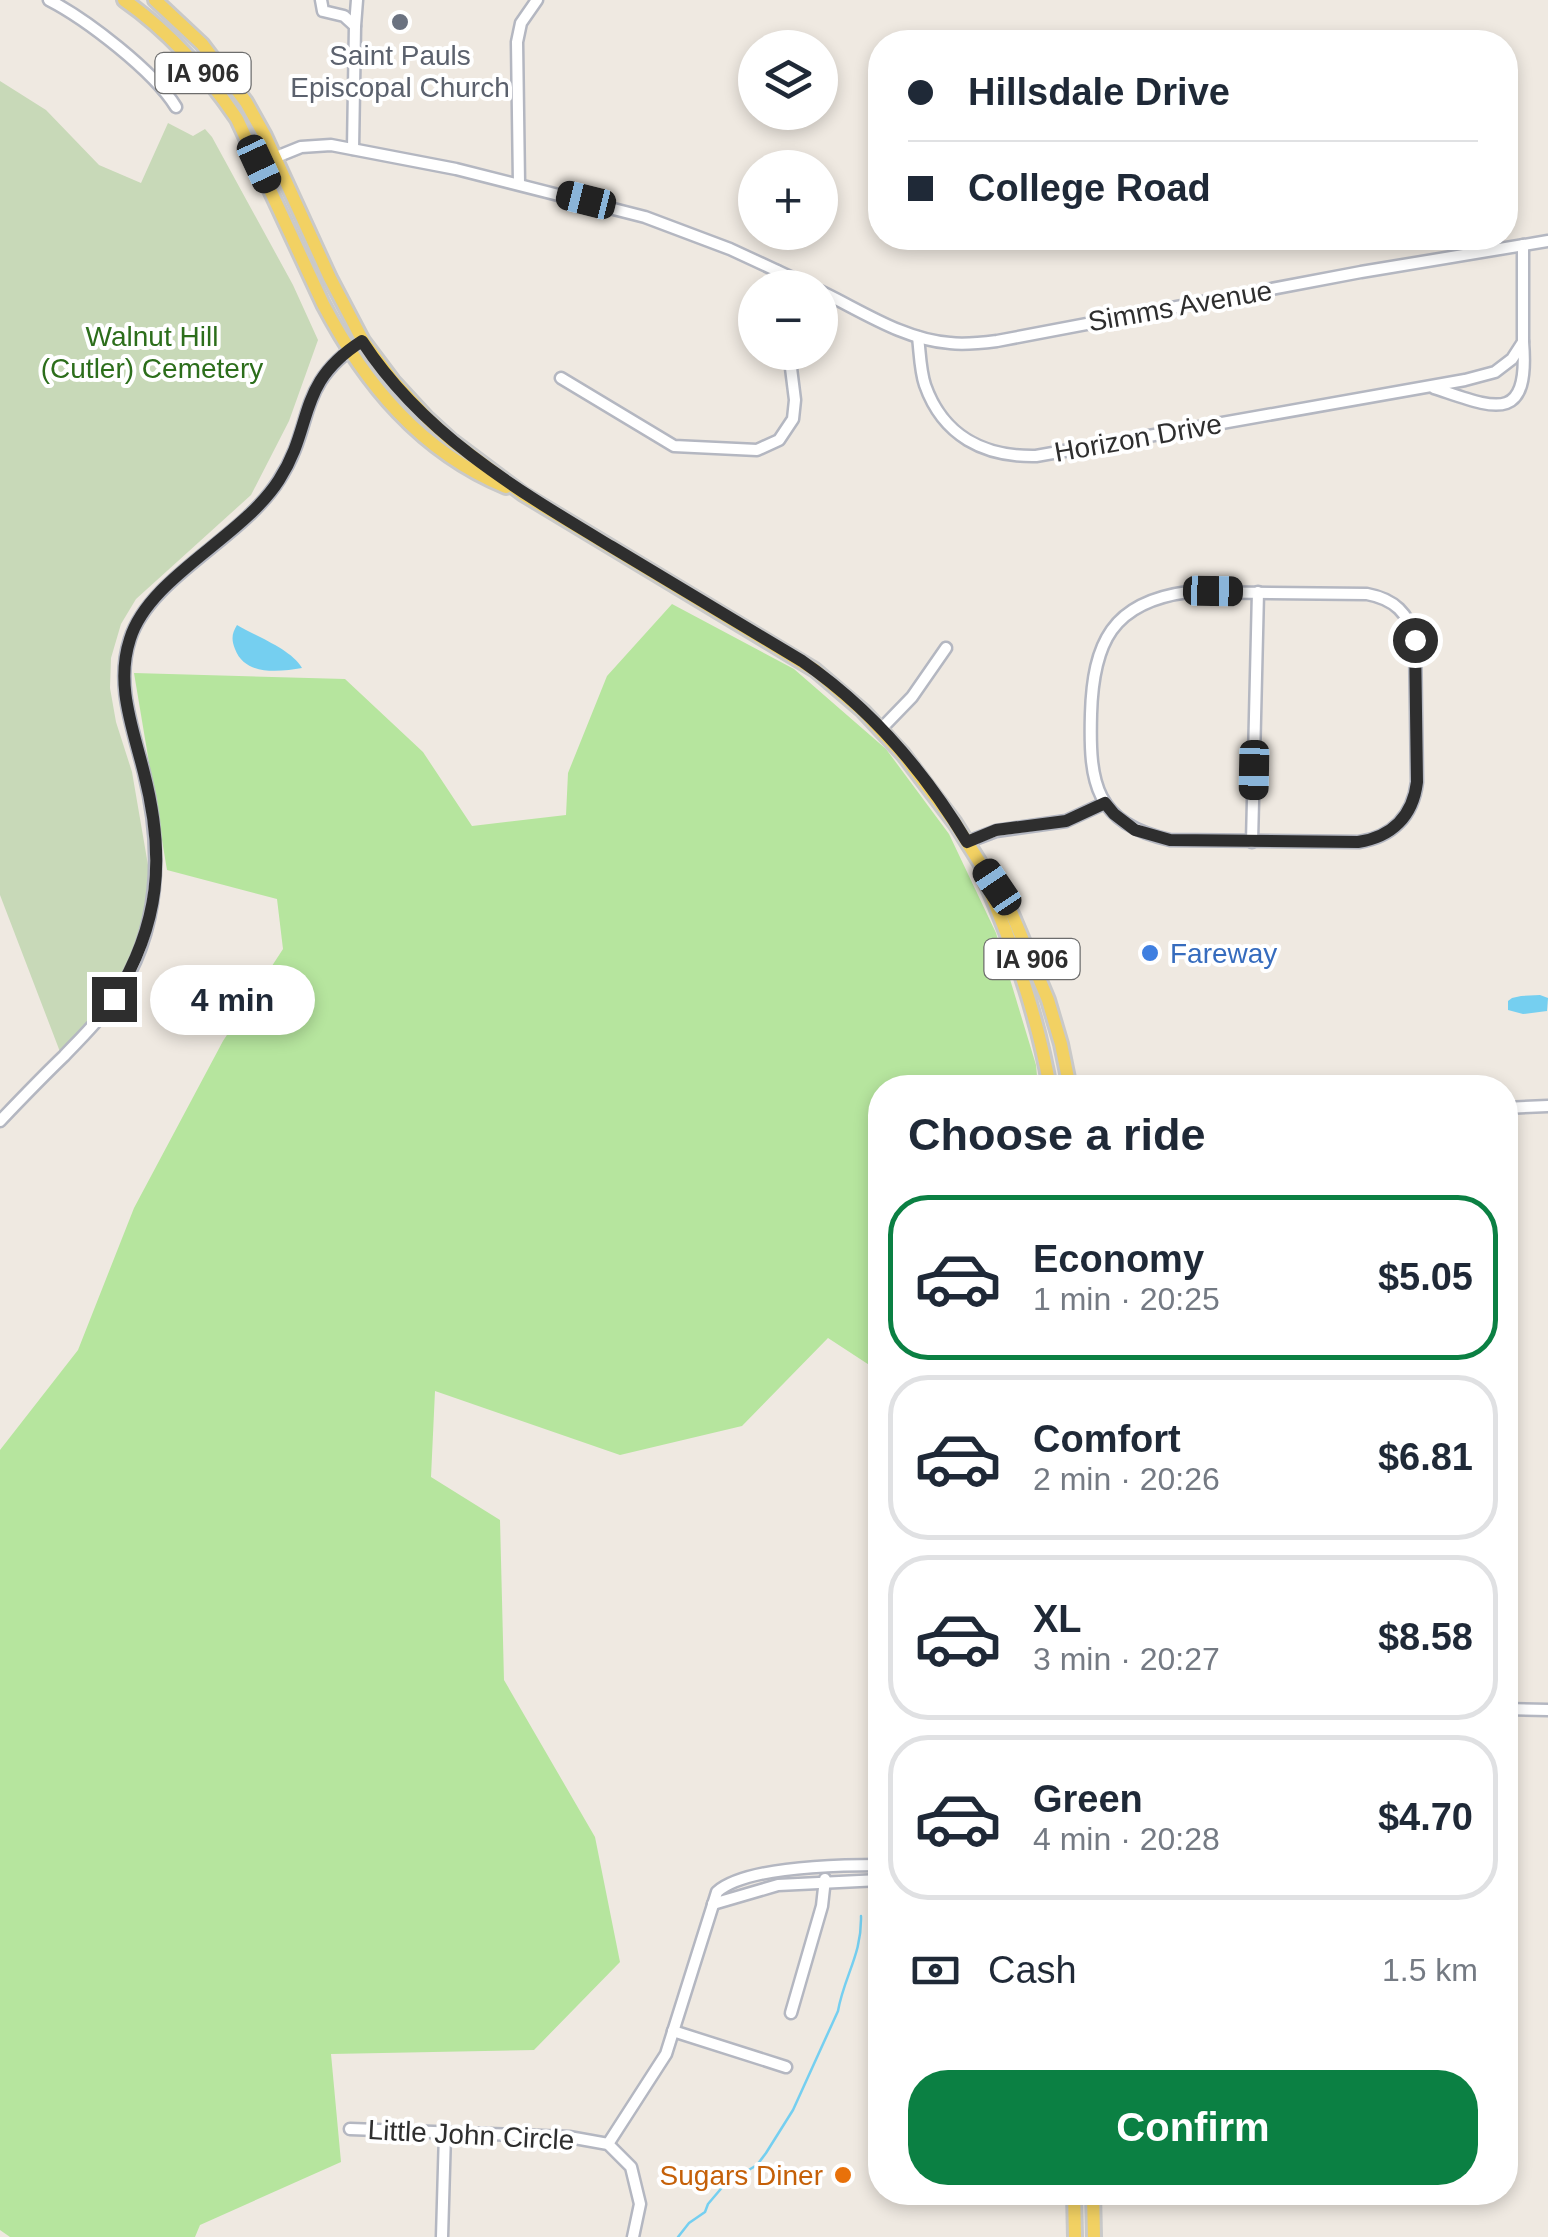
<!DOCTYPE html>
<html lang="en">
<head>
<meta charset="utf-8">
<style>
  :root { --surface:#fff; --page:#f6f6f7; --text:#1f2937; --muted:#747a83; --line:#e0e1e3; --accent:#0b8043 }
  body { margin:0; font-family:Arial,sans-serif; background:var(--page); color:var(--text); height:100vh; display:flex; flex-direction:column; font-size:38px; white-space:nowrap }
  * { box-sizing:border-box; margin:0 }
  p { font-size:32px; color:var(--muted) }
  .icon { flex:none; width:55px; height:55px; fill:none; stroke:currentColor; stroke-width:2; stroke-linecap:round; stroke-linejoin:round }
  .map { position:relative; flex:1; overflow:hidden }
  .side { position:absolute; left:868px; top:1075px; width:650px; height:1130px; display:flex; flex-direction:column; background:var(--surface); border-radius:40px; box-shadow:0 5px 15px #0003 }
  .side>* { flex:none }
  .hud { position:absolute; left:868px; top:30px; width:650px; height:220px; border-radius:40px; box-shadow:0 5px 15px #0003; display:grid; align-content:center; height:220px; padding:0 40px; background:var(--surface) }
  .tools { position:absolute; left:738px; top:30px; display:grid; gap:20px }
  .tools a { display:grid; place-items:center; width:100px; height:100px; border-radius:50%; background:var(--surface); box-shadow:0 5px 15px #0003; font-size:50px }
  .end { position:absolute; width:45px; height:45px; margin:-22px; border:12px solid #2e2e2e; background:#fff; box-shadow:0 0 0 5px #fff }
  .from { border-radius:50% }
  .bubble { position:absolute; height:70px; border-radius:35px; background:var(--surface); box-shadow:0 5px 15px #0003; font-size:32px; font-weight:800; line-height:70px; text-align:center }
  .car { position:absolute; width:30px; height:60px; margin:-30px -15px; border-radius:12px; box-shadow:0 0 8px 2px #0007; background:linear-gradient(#222 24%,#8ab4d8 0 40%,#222 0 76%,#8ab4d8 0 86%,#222 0) }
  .hud b { display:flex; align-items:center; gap:35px; height:95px; font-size:38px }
  .hud b+b { border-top:2px solid var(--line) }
  .hud i { width:25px; height:25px; background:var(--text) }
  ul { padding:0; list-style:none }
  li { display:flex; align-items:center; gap:30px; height:165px; margin:0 20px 15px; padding:0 20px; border:5px solid var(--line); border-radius:40px }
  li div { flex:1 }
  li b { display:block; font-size:38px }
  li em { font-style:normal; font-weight:800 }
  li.current { border-color:var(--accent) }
  li>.icon { width:90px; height:90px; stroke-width:1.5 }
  h2 { padding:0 40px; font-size:45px; line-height:120px }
  .pay { display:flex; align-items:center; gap:25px; height:110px; padding:0 40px; font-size:38px }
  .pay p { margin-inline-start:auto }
  .button { display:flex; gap:20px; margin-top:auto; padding:20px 40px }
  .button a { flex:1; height:115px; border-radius:40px; background:var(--accent); color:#fff; font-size:40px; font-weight:800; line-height:115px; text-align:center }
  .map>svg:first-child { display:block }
  .green { fill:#b6e59e }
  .cemetery { fill:#c8d9b8 }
  .water { fill:#75cff0 }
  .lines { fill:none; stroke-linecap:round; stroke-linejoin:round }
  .stream { stroke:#75cff0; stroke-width:2.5 }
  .minor-casing { stroke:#b4b7c1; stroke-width:15 }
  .major-casing { stroke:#c9c9c9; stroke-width:18 }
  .minor { stroke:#fff; stroke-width:10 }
  .major { stroke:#f2d163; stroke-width:12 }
  .route { stroke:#2e2e2e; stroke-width:12 }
  .worship-dot { fill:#6b7280; stroke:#fff; stroke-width:4 }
  .shop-dot { fill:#3f7fe0; stroke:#fff; stroke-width:4 }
  .food-dot { fill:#e8710a; stroke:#fff; stroke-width:4 }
  .labels { text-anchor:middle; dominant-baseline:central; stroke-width:8; stroke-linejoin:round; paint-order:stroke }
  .shield { fill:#fff; stroke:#6d6d6d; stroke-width:2.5 }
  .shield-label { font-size:25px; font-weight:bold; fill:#2e2e2e }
  .worship-label { font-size:28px; fill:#5b616d; stroke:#fff }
  .street-label { font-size:28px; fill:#2e2e2e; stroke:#fff }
  .park-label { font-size:28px; fill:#2c6e1b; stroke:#fff }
  .shop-label { font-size:28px; fill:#366cbe; stroke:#fff; text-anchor:start }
  .food-label { font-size:28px; fill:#c56008; stroke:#fff; text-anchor:end }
</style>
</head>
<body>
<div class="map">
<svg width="1548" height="2237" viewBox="0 0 1548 2237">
  <rect width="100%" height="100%" fill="#efe9e1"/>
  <polygon class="green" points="672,604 794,669 886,749 949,834 996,933 1036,1065 1038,1087 880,1088 880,1372 828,1338 742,1426 620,1455 435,1391 431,1477 500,1520 504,1680 595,1837 620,1962 534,2050 331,2054 341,2162 200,2225 195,2237 10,2237 0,2230 0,1450 78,1350 134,1208 223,1041 283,949 277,899 167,870 134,673 345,679 423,752 472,826 566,815 568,773 607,676"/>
  <polygon class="cemetery" points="0,81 46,110 99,165 141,183 168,123 193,136 205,129 212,137 293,285 318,340 289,421 251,495 136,599 121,624 111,658 110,688 116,722 132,772 154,900 114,999 62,1057 0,895"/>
  <g class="water">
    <path d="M237,625C257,637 291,649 302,668C279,672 245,676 235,649C231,639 232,633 237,625Z"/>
    <polygon points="1540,995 1548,998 1547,1011 1523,1014 1508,1010 1508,1001 1512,998 1521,996"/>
  </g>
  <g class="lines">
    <g class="stream">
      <polyline points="875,1834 880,1817"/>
      <path d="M678,2237L689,2223L705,2212L708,2204L725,2184L757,2165L766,2153L793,2110L838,2011C844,1976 862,1955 861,1916"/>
    </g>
    <defs>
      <g id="minor">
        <path d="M49,0C86,19 154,71 176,107"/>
        <polyline points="321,0 323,11 344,16 355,26 353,149"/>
        <polyline points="355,26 357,0"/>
        <polyline points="259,164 301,147 331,145 456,169 645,217 730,249 814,288"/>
        <polyline points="519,184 517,42 521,23 537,0"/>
        <polyline points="777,271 780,288"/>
        <path d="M820,291C860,310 904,340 950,343C965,345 981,343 997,341L1361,272L1548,241"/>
        <path d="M918,337C920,353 920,370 925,385C943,436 984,457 1036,456L1465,380L1495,372L1512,359L1523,342V245"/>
        <polyline points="561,378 674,446 757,450 779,440 793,419 795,400 789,352"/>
        <path d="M1434,388C1492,407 1530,427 1523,342"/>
        <path d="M1188,592L1367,594C1394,599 1409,613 1415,640L1417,782C1413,816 1392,837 1359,842L1170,840C1095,823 1089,784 1091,714C1093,643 1112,602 1188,592Z"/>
        <polyline points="881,729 912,697 946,648"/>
        <polyline points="967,842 996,831 1066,821 1105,803"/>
        <polyline points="1252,842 1258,592"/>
        <polyline points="1505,1108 1548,1106"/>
        <path d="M0,1121C21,1099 42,1077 64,1056C81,1038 100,1020 114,999C161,932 163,850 144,773C133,728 115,685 130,639C150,577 242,539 279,480C316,424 294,385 363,341"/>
        <polyline points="1505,1709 1548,1710"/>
        <polyline points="713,1904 778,1885 880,1880"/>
        <polyline points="791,2013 822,1906 825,1879"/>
        <polyline points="673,2031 786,2067"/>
        <polyline points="350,2129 569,2137 608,2144 631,2167 640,2204 633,2237"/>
        <path d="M608,2144L666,2054L717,1892C746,1866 841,1865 880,1865"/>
        <polyline points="442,2237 445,2133"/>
      </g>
      <g id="major">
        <path d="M124,0C170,32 206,73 237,119L323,304C365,384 421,452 506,487"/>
        <polyline points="155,0 202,44 246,102 265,136 330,278 363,341 393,381 428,419 451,440 523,494 815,670 863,711 903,754 955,823 1012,914 1048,1000 1061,1044 1070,1088"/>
        <path d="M983,876C1013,944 1037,1014 1050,1088"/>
        <polyline points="1074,2192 1075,2237"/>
        <polyline points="1093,2192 1094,2237"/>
      </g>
    </defs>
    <use href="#minor" class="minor-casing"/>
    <use href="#major" class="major-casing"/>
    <use href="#minor" class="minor"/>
    <use href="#major" class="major"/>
  </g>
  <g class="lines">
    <path class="route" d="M114,999C160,924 166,858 144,773C133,728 115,685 130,639C149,577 242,538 279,480C315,424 295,384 362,341C423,435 519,491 612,547C676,585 739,623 802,661C870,708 925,772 967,842L996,830L1066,821L1105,803L1114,814L1135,830L1170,840L1358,842C1392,837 1413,816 1417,782L1415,640"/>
  </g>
  <circle class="worship-dot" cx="400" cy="22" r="10"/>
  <circle class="shop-dot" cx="1150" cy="953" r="10"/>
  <circle class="food-dot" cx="843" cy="2175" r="10"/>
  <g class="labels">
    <g class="shield">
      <rect x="155.5" y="53" width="95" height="40" rx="8"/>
      <rect x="984.5" y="939" width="95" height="40" rx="8"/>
    </g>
    <g class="shield-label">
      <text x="203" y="73">IA 906</text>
      <text x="1032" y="959">IA 906</text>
    </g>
    <g class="worship-label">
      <text x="400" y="55">Saint Pauls<tspan x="400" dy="32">Episcopal Church</tspan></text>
    </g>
    <g class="street-label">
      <text transform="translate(1180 306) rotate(-10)">Simms Avenue</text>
      <text transform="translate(1138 438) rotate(-10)">Horizon Drive</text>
      <text transform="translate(471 2135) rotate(3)">Little John Circle</text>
    </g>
    <g class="park-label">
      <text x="152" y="336">Walnut Hill<tspan x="152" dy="32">(Cutler) Cemetery</tspan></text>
    </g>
    <g class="shop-label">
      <text x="1170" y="953">Fareway</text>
    </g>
    <g class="food-label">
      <text x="823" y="2175">Sugars Diner</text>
    </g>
  </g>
</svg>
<div class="tools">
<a><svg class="icon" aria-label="layers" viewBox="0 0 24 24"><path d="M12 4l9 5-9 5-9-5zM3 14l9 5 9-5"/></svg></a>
<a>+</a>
<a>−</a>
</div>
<i class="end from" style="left:1415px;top:640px"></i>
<i class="end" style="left:114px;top:999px"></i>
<div class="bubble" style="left:150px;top:965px;width:165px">4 min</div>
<i class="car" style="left:259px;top:164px;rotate:155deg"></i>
<i class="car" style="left:586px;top:200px;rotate:284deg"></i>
<i class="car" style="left:1213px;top:591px;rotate:91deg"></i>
<i class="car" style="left:1254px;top:770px;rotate:181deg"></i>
<i class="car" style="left:997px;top:887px;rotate:326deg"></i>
<div class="hud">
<b><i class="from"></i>Hillsdale Drive</b>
<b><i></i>College Road</b>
</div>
<section class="side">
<h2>Choose a ride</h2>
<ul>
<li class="current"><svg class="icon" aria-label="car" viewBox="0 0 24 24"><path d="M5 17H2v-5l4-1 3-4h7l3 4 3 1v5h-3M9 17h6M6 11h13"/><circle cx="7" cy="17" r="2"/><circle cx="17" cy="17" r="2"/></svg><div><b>Economy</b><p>1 min · 20:25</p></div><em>$5.05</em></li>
<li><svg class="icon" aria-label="car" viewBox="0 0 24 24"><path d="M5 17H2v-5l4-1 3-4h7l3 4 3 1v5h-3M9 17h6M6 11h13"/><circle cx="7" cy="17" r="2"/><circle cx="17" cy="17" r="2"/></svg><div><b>Comfort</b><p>2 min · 20:26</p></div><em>$6.81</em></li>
<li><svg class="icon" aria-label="car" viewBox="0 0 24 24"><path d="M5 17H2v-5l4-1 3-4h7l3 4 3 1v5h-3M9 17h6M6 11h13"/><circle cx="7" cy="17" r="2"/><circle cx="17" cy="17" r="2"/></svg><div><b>XL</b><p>3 min · 20:27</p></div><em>$8.58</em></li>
<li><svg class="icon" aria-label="car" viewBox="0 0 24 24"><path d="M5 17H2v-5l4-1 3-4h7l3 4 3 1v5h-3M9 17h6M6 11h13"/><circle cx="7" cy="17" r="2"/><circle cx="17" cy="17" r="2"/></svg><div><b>Green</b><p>4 min · 20:28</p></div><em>$4.70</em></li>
</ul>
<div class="pay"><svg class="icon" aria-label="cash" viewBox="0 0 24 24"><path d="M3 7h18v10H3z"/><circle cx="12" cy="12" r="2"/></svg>Cash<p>1.5 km</p></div>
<div class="button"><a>Confirm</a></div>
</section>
</div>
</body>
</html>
